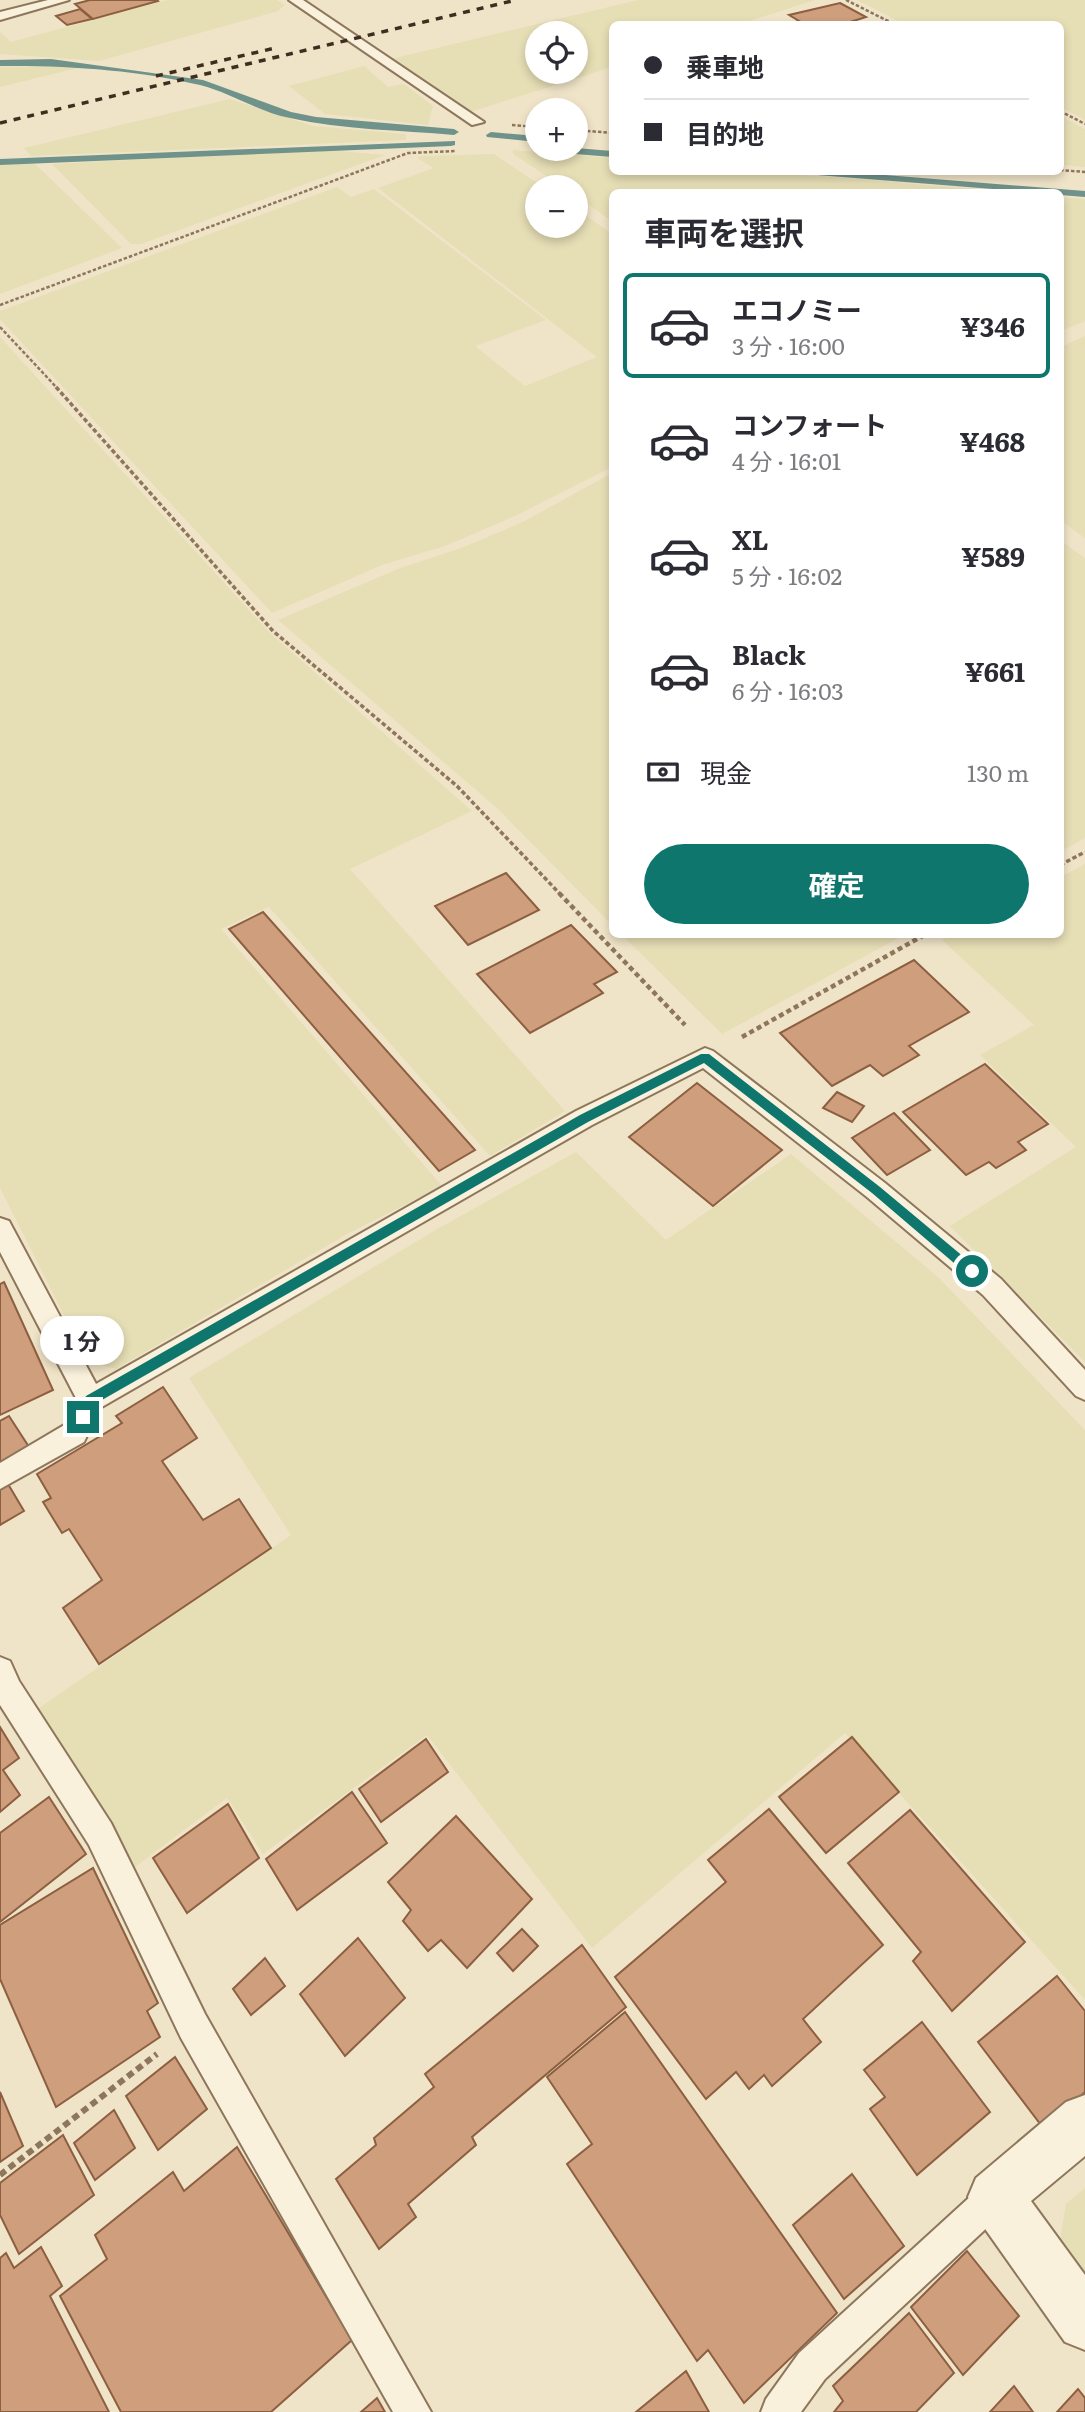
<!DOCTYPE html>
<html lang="ja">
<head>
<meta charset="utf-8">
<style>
  :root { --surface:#fff; --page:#f2f2f3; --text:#2b2b33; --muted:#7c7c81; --line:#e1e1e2; --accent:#0f766e }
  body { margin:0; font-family:Literata,"Noto Sans JP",serif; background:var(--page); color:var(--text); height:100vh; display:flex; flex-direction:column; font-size:26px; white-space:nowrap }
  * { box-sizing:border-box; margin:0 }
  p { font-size:23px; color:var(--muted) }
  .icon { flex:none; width:38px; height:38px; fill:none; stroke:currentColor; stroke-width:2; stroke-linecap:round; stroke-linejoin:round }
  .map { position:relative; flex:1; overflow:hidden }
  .panel { position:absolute; left:609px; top:189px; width:455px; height:749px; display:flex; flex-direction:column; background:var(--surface); border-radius:10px; box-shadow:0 4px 10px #0003 }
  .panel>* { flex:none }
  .guide { position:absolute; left:609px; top:21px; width:455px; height:154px; border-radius:10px; box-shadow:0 4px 10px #0003; display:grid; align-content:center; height:154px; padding:0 35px; background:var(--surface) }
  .fabs { position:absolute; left:525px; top:21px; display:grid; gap:14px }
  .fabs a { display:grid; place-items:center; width:63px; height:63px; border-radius:50%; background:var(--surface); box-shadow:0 4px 10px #0003; font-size:35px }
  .end { position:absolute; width:32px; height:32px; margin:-16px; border:9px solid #0f766e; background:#fff; box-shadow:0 0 0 4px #fff }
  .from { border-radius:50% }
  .bubble { position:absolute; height:49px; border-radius:24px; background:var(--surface); box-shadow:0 4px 10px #0003; font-size:23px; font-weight:700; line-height:49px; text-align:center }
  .guide b { display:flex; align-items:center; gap:24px; height:66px; font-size:26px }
  .guide b+b { border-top:2px solid var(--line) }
  .guide i { width:18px; height:18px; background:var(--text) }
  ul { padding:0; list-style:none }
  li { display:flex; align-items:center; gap:21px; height:105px; margin:0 14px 10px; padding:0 21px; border:4px solid transparent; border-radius:10px }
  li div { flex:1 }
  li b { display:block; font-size:26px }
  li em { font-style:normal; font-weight:700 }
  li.on { border-color:var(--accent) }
  li>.icon { width:63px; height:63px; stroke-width:1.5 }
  h2 { padding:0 35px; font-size:32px; line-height:84px }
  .pay { display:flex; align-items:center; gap:18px; height:77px; padding:0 35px; font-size:26px }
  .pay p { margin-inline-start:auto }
  .cta { display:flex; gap:14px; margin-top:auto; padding:14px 35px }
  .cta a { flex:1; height:80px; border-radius:42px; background:var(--accent); color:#fff; font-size:28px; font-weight:700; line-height:80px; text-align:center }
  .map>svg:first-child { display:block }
  .farmland { fill:#e6deb5; fill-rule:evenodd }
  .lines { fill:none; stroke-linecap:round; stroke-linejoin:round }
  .stream { fill:#6f938a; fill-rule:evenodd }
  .building { fill:#cf9f7d; stroke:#8d5f41; stroke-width:2 }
  .service-casing { stroke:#8d765c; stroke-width:4 }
  .minor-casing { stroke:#8d765c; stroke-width:4 }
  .path-far3 { stroke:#8d765c; stroke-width:2.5; stroke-dasharray:3.5 2; stroke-linecap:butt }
  .path-far2 { stroke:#8d765c; stroke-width:3.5; stroke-dasharray:4.5 2.5; stroke-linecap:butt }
  .path-far1 { stroke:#8d765c; stroke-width:4.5; stroke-dasharray:5 3.5; stroke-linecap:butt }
  .path { stroke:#8d765c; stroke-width:6; stroke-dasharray:7 4.5; stroke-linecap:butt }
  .service { fill:#faf1dc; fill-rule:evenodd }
  .minor { fill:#faf1dc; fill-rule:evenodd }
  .rail { stroke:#3d2e20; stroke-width:3.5; stroke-dasharray:7 7; stroke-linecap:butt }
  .route { fill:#0f766e }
</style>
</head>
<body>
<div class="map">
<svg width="1085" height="2412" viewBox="0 0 1085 2412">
  <rect width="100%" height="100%" fill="#f0e4c8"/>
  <g class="farmland">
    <polygon points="167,0 277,0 285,5 278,11 99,61 0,54 0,32 11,42"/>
    <path d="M638,0H815L740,24H612V67L470,112L391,59ZM537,33H576V72H537Z"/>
    <polygon points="857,0 1085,0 1085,120 1061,107 1060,24 904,24"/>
    <polygon points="57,66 78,68 0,87 0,67"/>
    <polygon points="364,66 388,87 404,84 433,106 428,125 325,114 289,86"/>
    <polygon points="230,99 313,126 406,134 406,140 31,156 24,148"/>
    <polygon points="1061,116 1085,129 1085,167 1061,165"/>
    <polygon points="327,150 385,155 141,244 131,244 52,164"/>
    <polygon points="513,150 612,158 612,172 769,172 1009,192 612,192 612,221 576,196 576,187 563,187 513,154"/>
    <polygon points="494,154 543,187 537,187 537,226 576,226 576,209 612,234 612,467 515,516 445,546 382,565 272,613 0,319 0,311 337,187 351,197 374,189 546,320 475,346 525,386 597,357 378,188 434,168 417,158 421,156"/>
    <polygon points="33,162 122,248 0,294 0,164"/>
    <polygon points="1061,197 1085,199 1085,321 1061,331"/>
    <polygon points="1085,336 1085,538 1060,520 1061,347"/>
    <polygon points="0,337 270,633 472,811 350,869 565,1111 490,1156 269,907 221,929 442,1186 349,1233 116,1369 87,1361 0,1188"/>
    <polygon points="612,473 612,925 497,808 278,620 398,569 464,547 525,521"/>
    <polygon points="1061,541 1085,558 1085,838 1061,851"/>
    <polygon points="1085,864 1085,1362 950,1226 1076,1147 980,1055 1034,1025 942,940 952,934 1060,934 1061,877"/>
    <polygon points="622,935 904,935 722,1034"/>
    <polygon points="576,1152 666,1240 791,1154 938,1277 1085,1430 1085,2000 845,1733 592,1948 427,1735 263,1854 227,1798 131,1870 36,1710 291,1535 189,1378 439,1228"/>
    <polygon points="1085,2188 1085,2282 1059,2247 1066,2204"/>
  </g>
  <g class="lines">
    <g class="stream">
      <path d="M51,59L203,80L291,112L316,117L454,129L459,132L454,135C400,130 343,130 290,118C259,112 231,93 200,85C138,70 64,65 0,66V60Z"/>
      <polygon points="491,132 537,136 537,142 487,137 486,135"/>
      <polygon points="455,141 455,145 451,146 0,165 0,159"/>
      <polygon points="576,148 612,151 612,157 550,152 545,149"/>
      <polygon points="812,172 848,172 1085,191 1085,197 1060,195 1060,192 1029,192 817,175"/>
    </g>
  </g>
  <g class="building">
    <polygon points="90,0 157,0 158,1 93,19 75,4"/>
    <polygon points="840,3 866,17 844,24 790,24 799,21 789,15"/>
    <polygon points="80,9 92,19 67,25 56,16"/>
    <polygon points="506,873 539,910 468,945 435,906"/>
    <polygon points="263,912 475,1150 439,1171 229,929"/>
    <polygon points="571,925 617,972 594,984 603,993 530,1033 477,974"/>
    <polygon points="914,960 969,1012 909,1046 919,1055 883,1076 870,1065 832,1086 780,1033"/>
    <polygon points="985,1064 1048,1124 1018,1142 1026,1150 996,1168 989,1162 966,1175 903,1112"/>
    <polygon points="697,1083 782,1150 713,1206 629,1137"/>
    <polygon points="837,1092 864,1106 852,1122 823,1108"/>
    <polygon points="894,1113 930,1150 887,1175 852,1138"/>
    <polygon points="4,1282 53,1390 0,1415 0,1284"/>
    <polygon points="163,1387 197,1438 162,1461 203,1520 239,1499 271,1548 99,1664 63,1608 102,1580 69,1529 62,1533 43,1502 51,1498 37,1474 122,1423 116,1416"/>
    <polygon points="9,1416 29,1447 0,1464 0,1421"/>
    <polygon points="8,1484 24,1511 0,1525 0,1489"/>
    <polygon points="0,1727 19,1758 3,1770 20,1795 0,1812"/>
    <polygon points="852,1737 899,1792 826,1853 779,1797"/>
    <polygon points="426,1739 448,1772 381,1822 359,1789"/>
    <polygon points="352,1792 387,1843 297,1910 266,1859"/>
    <polygon points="49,1797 86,1854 0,1922 0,1833"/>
    <polygon points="228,1804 259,1858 187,1913 153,1858"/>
    <polygon points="769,1809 883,1945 803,2019 821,2042 772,2086 764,2075 749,2089 736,2072 706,2099 615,1977 726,1882 708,1860"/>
    <polygon points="910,1810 1025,1942 952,2011 913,1961 921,1952 848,1863"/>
    <polygon points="456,1816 532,1899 467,1968 441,1940 428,1951 403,1921 411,1910 388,1882"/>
    <polygon points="93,1868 158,2003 147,2011 160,2037 56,2107 0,1979 0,1925"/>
    <polygon points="522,1929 538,1946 513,1971 497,1953"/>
    <polygon points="358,1938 405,1998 345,2056 300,1994"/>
    <polygon points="582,1945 626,2007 472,2137 476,2145 408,2204 416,2217 379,2249 336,2179 376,2145 374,2138 434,2087 425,2074"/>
    <polygon points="265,1958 285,1986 251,2015 233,1989"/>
    <polygon points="1057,1976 1085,2011 1085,2092 1044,2129 978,2042"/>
    <polygon points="625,2012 837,2313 744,2403 708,2350 697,2361 567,2164 592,2144 547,2077"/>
    <polygon points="922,2022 990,2112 917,2175 870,2109 885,2097 864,2070"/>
    <polygon points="175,2057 207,2109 158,2150 126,2096"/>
    <polygon points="0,2092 23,2146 0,2162"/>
    <polygon points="114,2110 135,2148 95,2180 74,2143"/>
    <polygon points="63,2135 94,2195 19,2254 0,2215 0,2183"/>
    <polygon points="237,2147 352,2340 271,2412 121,2412 60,2296 107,2259 95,2235 173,2172 184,2191"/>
    <polygon points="852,2174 904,2246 844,2299 793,2225"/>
    <polygon points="41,2247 62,2286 50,2296 109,2412 0,2412 0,2258 6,2253 14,2268"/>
    <polygon points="967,2251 1019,2316 963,2375 911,2307"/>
    <polygon points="909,2313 954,2373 916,2412 834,2412 843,2401 833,2386"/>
    <polygon points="686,2371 709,2412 636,2412"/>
    <polygon points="1014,2386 1033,2412 990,2412"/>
    <polygon points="1078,2389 1085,2398 1085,2412 1057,2412"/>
    <polygon points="377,2398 385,2412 361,2412"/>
  </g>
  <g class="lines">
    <defs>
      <g id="service">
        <polygon points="48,0 69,0 0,20 0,12"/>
        <polygon points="289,0 303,0 484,122 472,125"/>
        <polygon points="705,1048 713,1051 885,1183 1001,1279 1085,1370 1085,1400 1076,1396 983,1295 867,1197 703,1068 592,1125 100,1408 84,1442 0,1489 0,1463 66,1424 77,1400 0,1252 0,1218 9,1221 96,1384 576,1111"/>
        <polygon points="0,1657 10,1661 19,1681 111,1823 205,2014 431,2412 393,2412 181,2038 89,1845 0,1705"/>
        <polygon points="995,2180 1007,2185 1012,2197 1007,2209 825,2379 801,2412 761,2412 766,2399 799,2353 983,2185"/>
      </g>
      <polygon id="minor" points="1085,2095 1085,2156 1031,2201 1085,2275 1085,2350 1065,2342 976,2216 968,2197 976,2178 1066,2102"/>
    </defs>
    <use href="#service" class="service-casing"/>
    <use href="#minor" class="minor-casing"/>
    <g class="path-far3">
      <polyline points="846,0 894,24"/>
      <polyline points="1060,111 1085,124"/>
      <polyline points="512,125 537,127"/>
      <polyline points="576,130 612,133"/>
      <polyline points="1060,170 1085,172"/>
      <polyline points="0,305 408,153 455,151"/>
      <polyline points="0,327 58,389"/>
    </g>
    <g class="path-far2">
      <polyline points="56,387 273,631 457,786 561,895"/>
      <polyline points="1060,865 1085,852"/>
    </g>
    <g class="path-far1">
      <polyline points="559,893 685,1025"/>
      <polyline points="742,1037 926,934"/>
    </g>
    <polyline class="path" points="0,2175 157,2054"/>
    <use href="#service" class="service"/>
    <use href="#minor" class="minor"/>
    <g class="rail">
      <polyline points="156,76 275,48"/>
      <polyline points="0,123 516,0"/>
    </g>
  </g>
  <polygon class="route" points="701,1054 709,1054 880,1187 977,1268 977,1275 968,1275 872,1193 704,1063 588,1122 95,1404 87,1421 79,1421 77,1417 86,1396 580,1115"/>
</svg>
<div class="fabs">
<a><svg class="icon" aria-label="locate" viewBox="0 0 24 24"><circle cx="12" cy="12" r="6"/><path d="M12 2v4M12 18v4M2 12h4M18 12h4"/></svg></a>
<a>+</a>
<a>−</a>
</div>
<i class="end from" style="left:972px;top:1271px"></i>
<i class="end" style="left:83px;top:1417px"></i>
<div class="bubble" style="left:40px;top:1316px;width:84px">1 分</div>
<div class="guide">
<b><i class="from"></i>乗車地</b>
<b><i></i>目的地</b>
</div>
<section class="panel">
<h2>車両を選択</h2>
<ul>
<li class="on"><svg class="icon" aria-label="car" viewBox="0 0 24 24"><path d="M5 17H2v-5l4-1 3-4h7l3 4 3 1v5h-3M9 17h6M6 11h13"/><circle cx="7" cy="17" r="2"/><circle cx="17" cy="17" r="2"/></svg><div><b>エコノミー</b><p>3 分 · 16:00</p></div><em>¥346</em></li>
<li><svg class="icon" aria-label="car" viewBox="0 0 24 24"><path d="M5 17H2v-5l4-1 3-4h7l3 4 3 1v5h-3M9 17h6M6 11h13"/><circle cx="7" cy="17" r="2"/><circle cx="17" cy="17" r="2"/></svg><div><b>コンフォート</b><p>4 分 · 16:01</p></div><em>¥468</em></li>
<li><svg class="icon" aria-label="car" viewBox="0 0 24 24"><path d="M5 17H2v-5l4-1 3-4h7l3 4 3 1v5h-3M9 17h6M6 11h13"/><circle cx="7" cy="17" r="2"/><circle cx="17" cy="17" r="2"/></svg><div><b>XL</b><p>5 分 · 16:02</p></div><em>¥589</em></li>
<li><svg class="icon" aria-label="car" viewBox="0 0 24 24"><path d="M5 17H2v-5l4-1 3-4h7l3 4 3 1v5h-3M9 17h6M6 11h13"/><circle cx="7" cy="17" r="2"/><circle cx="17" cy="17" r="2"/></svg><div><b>Black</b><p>6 分 · 16:03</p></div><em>¥661</em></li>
</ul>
<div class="pay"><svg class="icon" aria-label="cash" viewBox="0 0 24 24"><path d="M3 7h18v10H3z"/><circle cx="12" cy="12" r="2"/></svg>現金<p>130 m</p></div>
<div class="cta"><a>確定</a></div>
</section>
</div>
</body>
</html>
